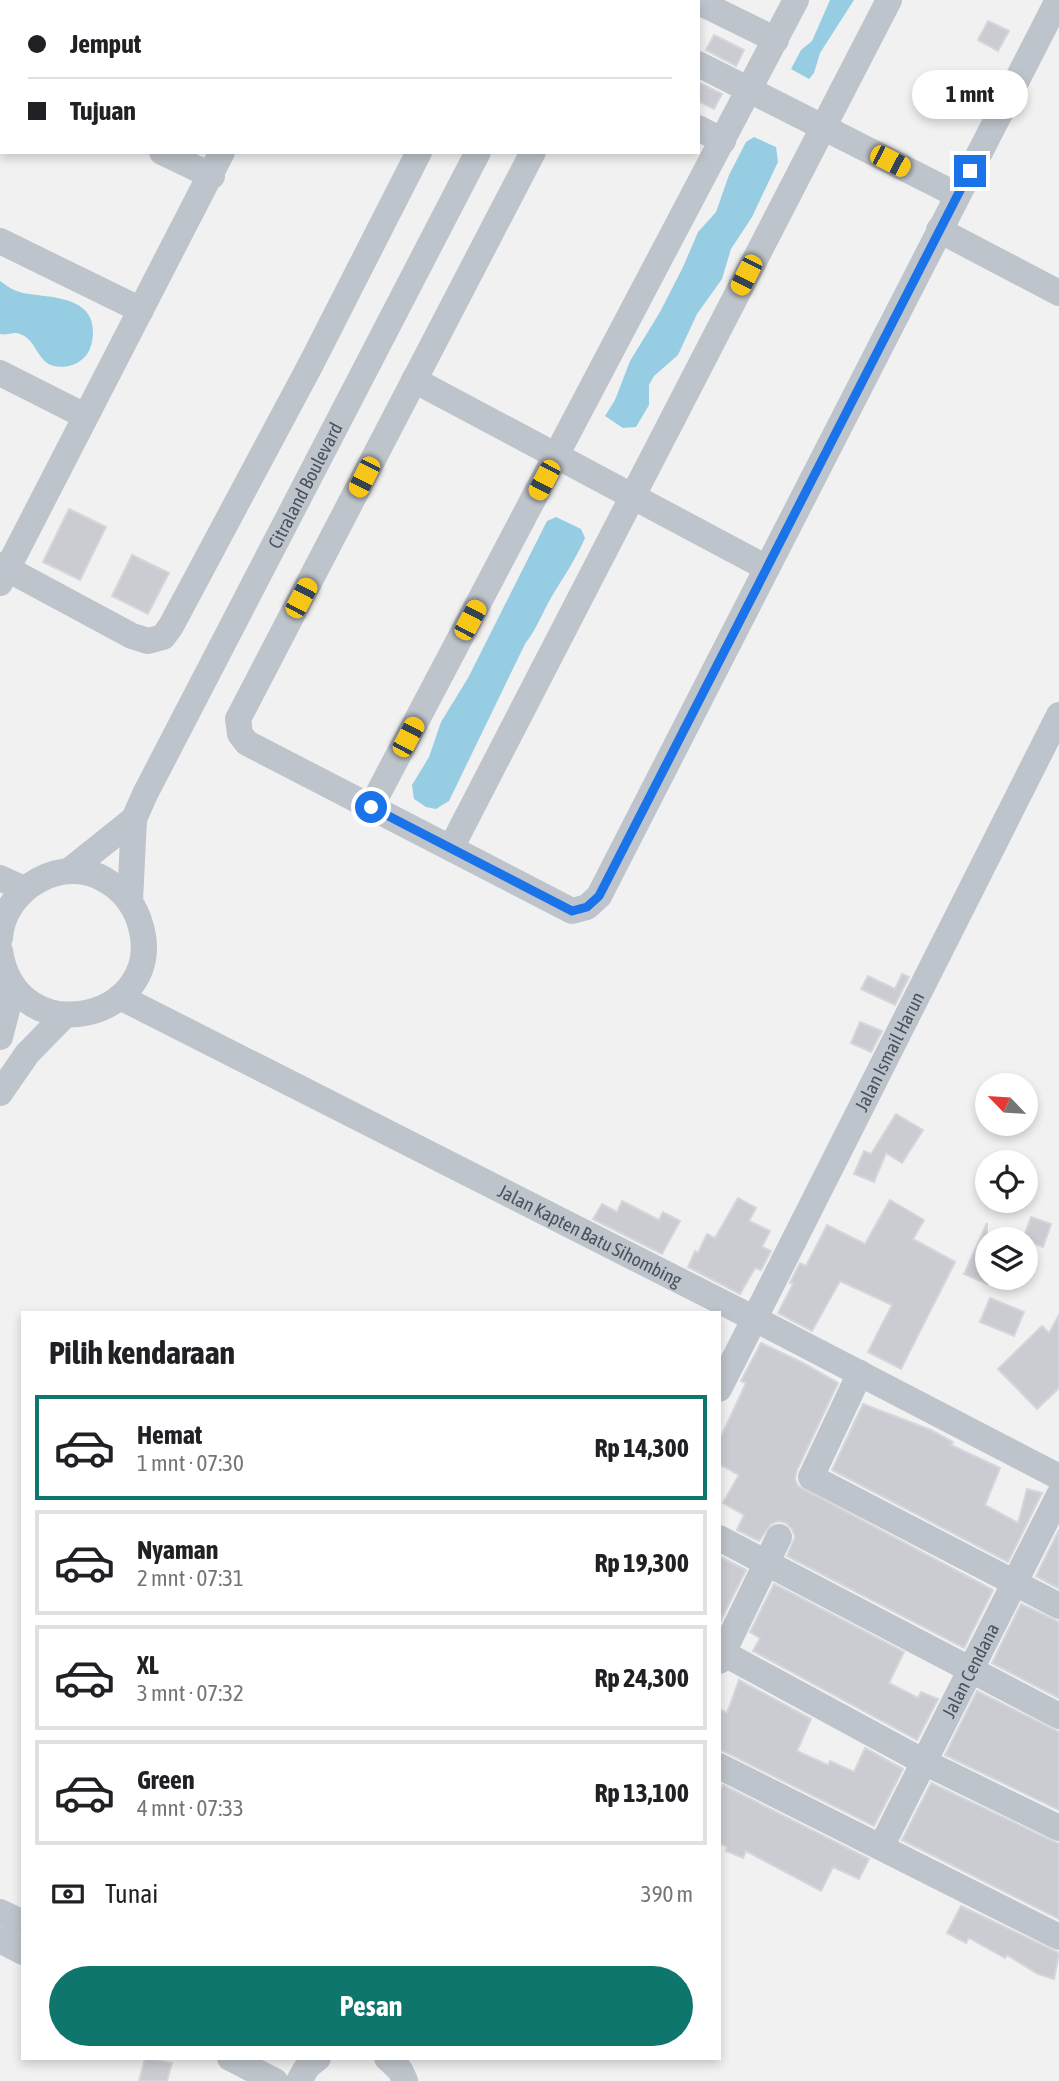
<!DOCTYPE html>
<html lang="id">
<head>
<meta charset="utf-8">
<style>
  :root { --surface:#fff; --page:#f2f2f2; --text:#202124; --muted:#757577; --line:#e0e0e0; --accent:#0f766e }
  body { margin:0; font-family:"Asap Condensed",sans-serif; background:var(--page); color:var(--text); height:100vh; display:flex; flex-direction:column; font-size:26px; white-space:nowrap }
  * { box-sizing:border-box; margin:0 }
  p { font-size:23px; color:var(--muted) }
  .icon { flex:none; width:38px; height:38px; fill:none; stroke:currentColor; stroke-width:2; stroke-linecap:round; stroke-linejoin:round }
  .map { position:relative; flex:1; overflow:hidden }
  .sheet { position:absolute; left:21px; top:1311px; width:700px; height:749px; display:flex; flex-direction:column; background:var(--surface); border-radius:0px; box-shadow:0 4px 10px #0003 }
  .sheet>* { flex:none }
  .top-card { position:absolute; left:0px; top:0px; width:700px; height:154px; box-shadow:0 4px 10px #0003; display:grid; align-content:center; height:154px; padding:0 28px; background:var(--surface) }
  .needle { width:46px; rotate:295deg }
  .fabs { position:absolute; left:975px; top:1073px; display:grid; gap:14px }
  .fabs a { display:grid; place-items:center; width:63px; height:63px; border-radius:50%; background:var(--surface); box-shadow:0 4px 10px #0003; font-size:35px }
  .end { position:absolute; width:32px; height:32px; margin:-16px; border:9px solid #1a73e8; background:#fff; box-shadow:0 0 0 4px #fff }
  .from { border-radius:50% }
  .bubble { position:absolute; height:49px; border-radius:24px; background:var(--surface); box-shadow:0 4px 10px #0003; font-size:23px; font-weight:700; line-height:49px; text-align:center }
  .car { position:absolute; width:21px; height:42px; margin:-21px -10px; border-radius:9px; box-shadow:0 0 5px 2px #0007; background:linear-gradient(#f5c518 24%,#345 0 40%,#f5c518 0 76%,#345 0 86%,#f5c518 0) }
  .top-card b { display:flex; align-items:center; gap:24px; height:66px; font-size:26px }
  .top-card b+b { border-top:2px solid var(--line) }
  .top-card i { width:18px; height:18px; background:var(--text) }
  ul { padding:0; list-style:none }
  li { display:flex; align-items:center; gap:21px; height:105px; margin:0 14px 10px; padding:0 14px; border:4px solid var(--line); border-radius:0px }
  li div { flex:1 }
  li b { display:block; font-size:26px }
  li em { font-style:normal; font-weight:700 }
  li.selected { border-color:var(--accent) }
  li>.icon { width:63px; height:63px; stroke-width:1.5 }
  h2 { padding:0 28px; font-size:32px; line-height:84px }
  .pay { display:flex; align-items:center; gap:18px; height:77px; padding:0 28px; font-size:26px }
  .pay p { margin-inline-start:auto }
  .cta { display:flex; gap:14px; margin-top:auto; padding:14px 28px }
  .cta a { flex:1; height:80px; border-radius:42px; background:var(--accent); color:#fff; font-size:28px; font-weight:700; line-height:80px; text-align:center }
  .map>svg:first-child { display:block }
  .water { fill:#97cde2 }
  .building { fill:#cbccd2; stroke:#d5d6db; stroke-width:2 }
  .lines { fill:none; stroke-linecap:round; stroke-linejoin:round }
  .minor { stroke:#bec4cb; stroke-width:26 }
  .route { stroke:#1a73e8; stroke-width:9 }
  .labels { text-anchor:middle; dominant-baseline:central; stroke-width:5; stroke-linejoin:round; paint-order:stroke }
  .street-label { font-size:19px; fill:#4b525c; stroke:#fff }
</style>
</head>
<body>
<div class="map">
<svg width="1059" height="2081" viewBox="0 0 1059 2081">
  <rect width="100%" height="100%" fill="#f2f1f1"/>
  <g class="water">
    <polygon points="830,0 854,0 820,53 814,73 809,79 791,69 801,50 812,41"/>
    <polygon points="754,137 776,147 778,162 752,217 731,249 722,279 697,314 678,355 654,376 649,385 649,405 636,427 623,428 605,416 615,400 630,361 660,312 683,267 698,232 716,212 729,175 746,142"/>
    <path d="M0,281C7,286 14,291 23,293C49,298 95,295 93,334C92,345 90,354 80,361C74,366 62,368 54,366C37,362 36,339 20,334C13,331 8,336 0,334Z"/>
    <path d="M556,517L581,529L585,538C576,559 564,576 552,596C542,613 538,627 525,644L449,801L436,809L426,807L414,799L412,785L429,757L441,722L468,678L547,521Z"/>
  </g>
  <g class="building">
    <polygon points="988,21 1009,31 998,51 978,40"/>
    <polygon points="714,35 744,50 736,66 706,50"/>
    <polygon points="698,82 722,94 714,109 698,101"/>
    <polygon points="69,509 106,527 80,580 43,562"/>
    <polygon points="132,555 169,573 148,614 112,596"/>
    <polygon points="902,974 909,977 895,1005 861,989 868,976 895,989"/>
    <polygon points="860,1022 882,1031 871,1052 851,1043"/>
    <polygon points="896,1114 923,1130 902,1163 886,1153 874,1182 854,1174 864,1151 871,1154"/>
    <polygon points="738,1198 756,1208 749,1221 770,1231 762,1247 771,1251 761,1270 755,1268 740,1294 688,1267 695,1251 698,1253 707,1234 715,1238"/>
    <polygon points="890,1200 924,1220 913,1239 955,1262 901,1369 868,1352 892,1305 840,1281 812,1331 778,1313 793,1284 790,1283 800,1263 806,1266 827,1225 865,1244"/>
    <polygon points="622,1201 659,1220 663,1212 680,1221 662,1254 593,1219 602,1204 617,1212"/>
    <polygon points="1031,1217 1051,1224 1043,1247 1023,1239"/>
    <polygon points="987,1223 987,1284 964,1274"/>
    <polygon points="990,1298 1024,1312 1014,1336 980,1322"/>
    <polygon points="1059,1315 1059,1388 1037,1409 998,1369 1042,1326 1049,1333"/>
    <polygon points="761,1343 803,1363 838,1383 797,1470 795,1479 798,1486 993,1590 964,1648 787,1556 795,1537 792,1529 786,1523 779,1521 771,1524 759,1541 737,1530 744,1515 723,1503 739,1475 719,1464 719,1441 746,1383 741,1381"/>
    <polygon points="863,1404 931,1430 953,1442 951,1445 1000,1468 985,1505 1018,1523 1027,1489 1042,1493 1008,1562 832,1470"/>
    <polygon points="1059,1530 1059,1585 1058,1588 1036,1576"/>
    <polygon points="719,1556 746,1570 719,1624"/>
    <polygon points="774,1584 904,1652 889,1683 918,1698 921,1692 938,1699 917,1740 753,1651 760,1638 750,1632"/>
    <polygon points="1021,1604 1059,1622 1059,1698 992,1663"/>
    <polygon points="739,1680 811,1719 797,1751 828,1765 830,1761 854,1772 865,1748 903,1769 874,1826 719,1749 719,1709 727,1713"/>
    <polygon points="977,1691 1059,1732 1059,1810 945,1755"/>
    <polygon points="931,1783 1059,1844 1059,1919 902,1840"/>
    <polygon points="723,1785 869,1859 859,1879 833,1867 821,1891 746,1851 743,1858 726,1851 727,1847 719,1843 719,1793"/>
    <polygon points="961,1906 1059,1953 1054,1979 1038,1974 1007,1955 1005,1958 969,1938 966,1943 947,1933"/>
    <polygon points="145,2058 172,2063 167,2081 139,2081"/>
  </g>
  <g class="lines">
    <g class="minor">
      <polyline points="238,0 246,2"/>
      <polyline points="342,0 345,2"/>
      <polyline points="529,0 533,2"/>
      <polyline points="610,0 613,2"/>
      <polyline points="695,0 776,40"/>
      <polyline points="26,2 27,0"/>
      <polyline points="289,2 290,0"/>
      <polyline points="552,2 553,0"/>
      <polyline points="0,32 2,30"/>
      <polyline points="698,64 957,195"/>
      <polyline points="0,66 2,67"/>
      <polyline points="698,128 723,141"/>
      <polyline points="162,152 212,176"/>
      <polyline points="533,152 238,719 240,734 247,743 572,911 587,907 599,896 1058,0"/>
      <polyline points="939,230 1059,293"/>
      <polyline points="0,241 141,310"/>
      <polyline points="0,373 85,416"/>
      <polyline points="414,380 767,568"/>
      <polyline points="0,565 132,636 148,641 163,637 171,626 311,364 419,152"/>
      <polyline points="0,583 222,152"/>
      <polyline points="371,807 796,0"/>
      <polyline points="451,848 889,0"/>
      <polyline points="69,871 134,819"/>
      <polyline points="0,878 24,889"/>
      <path id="s1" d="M130,901L134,819L145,794L478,152"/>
      <path d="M0,938C3,888 64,853 107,881C125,892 136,907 141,927C166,1020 16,1055 0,951"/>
      <path id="s2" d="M120,997L755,1319L1059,1477"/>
      <polyline points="0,1037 13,987"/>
      <polyline points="0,1093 27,1054 64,1016"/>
      <polyline points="860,1373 811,1477 1059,1606"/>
      <path id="s3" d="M719,1389L1059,715"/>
      <polyline points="719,1538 1059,1716"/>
      <polyline points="723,1653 924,1762 1059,1828"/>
      <polyline points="719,1661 779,1537"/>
      <polyline points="719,1766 1059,1937"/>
      <path id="s4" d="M881,1847L1059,1495"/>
      <polyline points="0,1912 23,1923"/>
      <polyline points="0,1940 23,1952"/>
      <polyline points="230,2058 275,2081"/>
      <polyline points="387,2058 400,2070 405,2081"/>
      <polyline points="299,2081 307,2067 318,2058"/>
    </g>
  </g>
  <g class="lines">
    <polyline class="route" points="371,807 572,911 587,907 599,896 970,171"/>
  </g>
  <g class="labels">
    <g class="street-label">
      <text stroke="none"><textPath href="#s1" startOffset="457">Citraland Boulevard</textPath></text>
      <text stroke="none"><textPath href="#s3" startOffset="378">Jalan Ismail Harun</textPath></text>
      <text stroke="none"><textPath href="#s2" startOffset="527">Jalan Kapten Batu Sihombing</textPath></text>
      <text stroke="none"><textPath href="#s4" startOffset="198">Jalan Cendana</textPath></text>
    </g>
  </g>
</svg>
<div class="fabs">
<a><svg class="needle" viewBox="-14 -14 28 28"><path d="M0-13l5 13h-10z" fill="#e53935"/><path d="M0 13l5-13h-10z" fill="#757577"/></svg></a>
<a><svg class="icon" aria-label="locate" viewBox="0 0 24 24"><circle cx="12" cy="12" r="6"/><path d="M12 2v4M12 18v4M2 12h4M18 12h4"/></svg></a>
<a><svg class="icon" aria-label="layers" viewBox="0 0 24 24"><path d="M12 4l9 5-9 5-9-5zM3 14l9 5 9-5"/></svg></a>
</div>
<i class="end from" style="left:371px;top:807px"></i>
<i class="end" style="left:970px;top:171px"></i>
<div class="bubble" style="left:912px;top:70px;width:116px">1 mnt</div>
<i class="car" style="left:890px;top:161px;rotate:117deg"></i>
<i class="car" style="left:746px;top:275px;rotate:207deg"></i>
<i class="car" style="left:364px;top:477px;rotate:207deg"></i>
<i class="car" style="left:544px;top:480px;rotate:208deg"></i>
<i class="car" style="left:301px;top:598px;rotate:28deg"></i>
<i class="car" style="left:470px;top:620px;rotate:28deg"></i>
<i class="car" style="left:408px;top:737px;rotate:28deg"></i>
<div class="top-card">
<b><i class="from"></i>Jemput</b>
<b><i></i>Tujuan</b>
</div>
<section class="sheet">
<h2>Pilih kendaraan</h2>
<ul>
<li class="selected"><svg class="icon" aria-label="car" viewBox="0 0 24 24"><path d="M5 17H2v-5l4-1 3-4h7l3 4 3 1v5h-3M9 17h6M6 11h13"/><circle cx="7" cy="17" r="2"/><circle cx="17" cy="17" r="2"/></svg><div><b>Hemat</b><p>1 mnt · 07:30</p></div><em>Rp 14,300</em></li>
<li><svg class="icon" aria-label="car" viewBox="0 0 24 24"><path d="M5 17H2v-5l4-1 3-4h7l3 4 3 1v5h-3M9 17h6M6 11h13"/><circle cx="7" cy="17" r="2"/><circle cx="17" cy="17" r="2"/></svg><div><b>Nyaman</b><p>2 mnt · 07:31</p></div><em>Rp 19,300</em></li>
<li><svg class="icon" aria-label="car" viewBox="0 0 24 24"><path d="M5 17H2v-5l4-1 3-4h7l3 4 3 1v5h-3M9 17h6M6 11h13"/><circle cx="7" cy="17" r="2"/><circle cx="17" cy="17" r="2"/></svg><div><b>XL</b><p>3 mnt · 07:32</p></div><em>Rp 24,300</em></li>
<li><svg class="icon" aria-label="car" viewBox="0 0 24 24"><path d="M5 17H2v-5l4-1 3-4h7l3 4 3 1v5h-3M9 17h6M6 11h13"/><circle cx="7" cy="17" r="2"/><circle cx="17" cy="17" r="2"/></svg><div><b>Green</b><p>4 mnt · 07:33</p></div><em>Rp 13,100</em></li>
</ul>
<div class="pay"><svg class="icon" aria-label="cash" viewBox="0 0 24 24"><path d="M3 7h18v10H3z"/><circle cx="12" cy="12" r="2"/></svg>Tunai<p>390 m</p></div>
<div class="cta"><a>Pesan</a></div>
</section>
</div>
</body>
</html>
